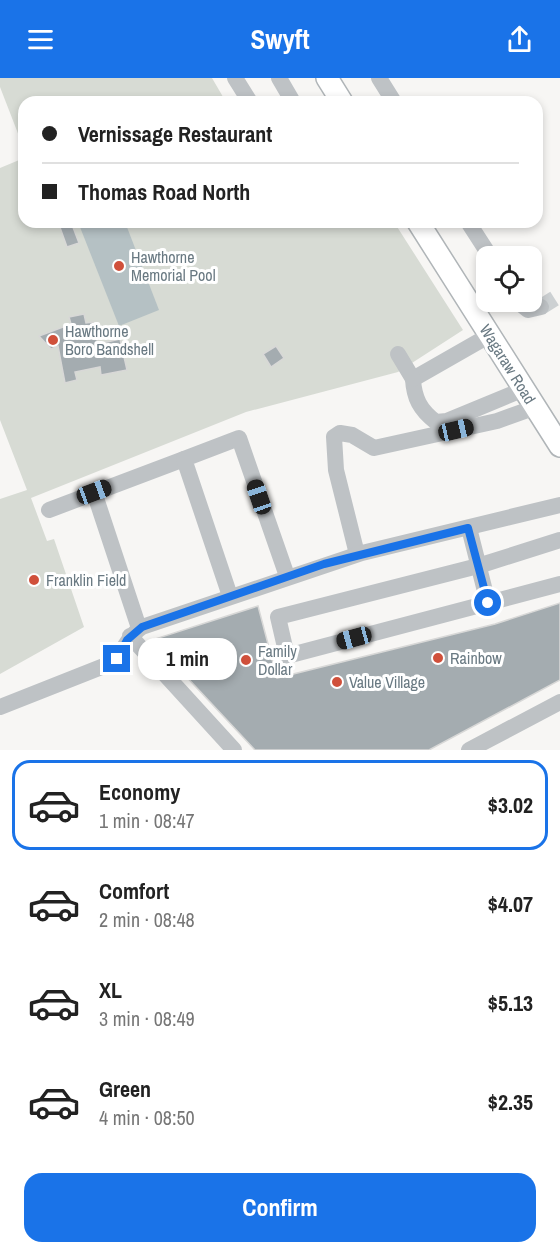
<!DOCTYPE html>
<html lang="en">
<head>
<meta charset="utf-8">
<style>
  :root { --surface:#fff; --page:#f2f2f2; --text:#222; --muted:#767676; --line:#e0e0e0; --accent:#1a73e8 }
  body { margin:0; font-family:"Archivo Narrow",sans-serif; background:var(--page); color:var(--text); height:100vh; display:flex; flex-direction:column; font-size:22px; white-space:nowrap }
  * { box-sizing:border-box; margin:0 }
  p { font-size:20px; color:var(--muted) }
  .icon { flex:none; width:33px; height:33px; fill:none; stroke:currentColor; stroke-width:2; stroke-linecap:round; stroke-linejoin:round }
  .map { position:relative; height:672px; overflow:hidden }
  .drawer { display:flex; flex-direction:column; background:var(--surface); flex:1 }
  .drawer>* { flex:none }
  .banner { position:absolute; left:18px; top:18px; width:525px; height:132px; border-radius:18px; box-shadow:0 3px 9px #0003; display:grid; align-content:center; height:132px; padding:0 24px; background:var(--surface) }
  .tools { position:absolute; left:476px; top:168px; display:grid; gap:12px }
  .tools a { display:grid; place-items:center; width:66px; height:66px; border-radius:12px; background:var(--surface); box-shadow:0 3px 9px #0003; font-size:30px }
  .end { position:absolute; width:27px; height:27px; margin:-14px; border:8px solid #1a73e8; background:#fff; box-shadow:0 0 0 3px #fff }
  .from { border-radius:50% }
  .bubble { position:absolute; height:42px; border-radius:18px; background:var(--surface); box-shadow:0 3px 9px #0003; font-size:20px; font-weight:800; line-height:42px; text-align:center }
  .car { position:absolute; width:18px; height:36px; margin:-18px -9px; border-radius:8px; box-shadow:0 0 4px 2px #0007; background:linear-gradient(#222 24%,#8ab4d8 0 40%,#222 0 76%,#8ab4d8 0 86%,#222 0) }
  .banner b { display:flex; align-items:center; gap:21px; height:57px; font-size:22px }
  .banner b+b { border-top:2px solid var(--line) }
  .banner i { width:15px; height:15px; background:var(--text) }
  ul { padding:10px 0 0; list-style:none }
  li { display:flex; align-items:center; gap:18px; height:90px; margin:0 12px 9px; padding:0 12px; border:3px solid transparent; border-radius:18px }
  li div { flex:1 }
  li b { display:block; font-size:22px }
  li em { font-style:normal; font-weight:800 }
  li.on { border-color:var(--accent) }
  li>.icon { width:54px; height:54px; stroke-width:1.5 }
  .primary-button { display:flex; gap:12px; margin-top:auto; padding:12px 24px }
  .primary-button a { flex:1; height:69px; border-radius:18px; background:var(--accent); color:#fff; font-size:24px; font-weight:800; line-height:69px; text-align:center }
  header { display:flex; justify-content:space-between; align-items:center; height:78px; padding:0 24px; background:var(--accent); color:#fff; font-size:27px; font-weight:800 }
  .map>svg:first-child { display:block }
  .green { fill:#d7dbd4 }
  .water { fill:#b5c1c4 }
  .building { fill:#a4acb0; stroke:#d8d8d7; stroke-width:1.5 }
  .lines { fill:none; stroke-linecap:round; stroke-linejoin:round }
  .minor-tunnel { stroke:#ccd0d2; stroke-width:16; stroke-dasharray:16 8; stroke-linecap:butt }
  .major-casing { stroke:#b0b5b8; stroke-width:24 }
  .minor { stroke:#bec2c5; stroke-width:16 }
  .major { stroke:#fff; stroke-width:21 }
  .route { stroke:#1a73e8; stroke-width:8 }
  .poi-dot { fill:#d0503b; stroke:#fff; stroke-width:2 }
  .labels { text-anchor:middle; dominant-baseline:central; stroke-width:6; stroke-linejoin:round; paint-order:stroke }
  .poi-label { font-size:16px; fill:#697982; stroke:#fff; text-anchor:start }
  .street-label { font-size:16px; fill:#697982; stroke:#fff }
</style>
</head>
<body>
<header><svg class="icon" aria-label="menu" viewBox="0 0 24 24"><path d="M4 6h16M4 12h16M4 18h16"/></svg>Swyft<svg class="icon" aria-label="share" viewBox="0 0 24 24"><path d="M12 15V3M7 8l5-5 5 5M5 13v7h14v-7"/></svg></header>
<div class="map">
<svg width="560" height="672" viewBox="0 0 560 672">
  <rect width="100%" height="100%" fill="#f7f6f4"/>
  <g class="green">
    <polygon points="0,0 212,0 226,24 24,24 24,71 0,9"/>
    <polygon points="24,80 24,144 394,144 463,252 398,294 246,334 31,420 47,463 54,461 84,549 0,596 0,421 27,412 0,342 0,90"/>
  </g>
  <polygon class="water" points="78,144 125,144 159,232 119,248"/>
  <g class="building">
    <polygon points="58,144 71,144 79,165 67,169"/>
    <polygon points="84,236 86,245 93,244 98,266 120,261 127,292 101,297 100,289 75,294 77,302 65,305 58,268 51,271 39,258 71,246 69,239"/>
    <polygon points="276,268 284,280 271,289 263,276"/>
    <polygon points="560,525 560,602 429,672 255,672 152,562 258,528 277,600 495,546"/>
  </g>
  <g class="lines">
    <polyline class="minor-tunnel" points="541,229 560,217"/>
    <defs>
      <g id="major">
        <polyline points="327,0 342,24"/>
        <polyline points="418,144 560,368"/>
      </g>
    </defs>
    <use href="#major" class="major-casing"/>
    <g class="minor">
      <polyline points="235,0 250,24"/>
      <polyline points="279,0 293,24"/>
      <polyline points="379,0 394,24"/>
      <polyline points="468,144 490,178"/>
      <polyline points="518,224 528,232 541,229"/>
      <path d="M490,257L413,301C414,320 420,332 436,344L447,343L524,311"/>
      <polyline points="398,276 413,301"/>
      <polyline points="94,414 139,550"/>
      <polyline points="49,432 184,381"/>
      <polyline points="469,450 488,525"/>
      <polyline points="560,462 478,488 278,539 287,578 560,506"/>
      <polyline points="357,476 336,392 334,359 340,355 352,357 374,370 497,343 536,329"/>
      <polyline points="230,518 184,381 239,360 287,498"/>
      <polyline points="130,558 234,672"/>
      <path d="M0,629L109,586C124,576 126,559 142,549L362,475L560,427"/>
      <polyline points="469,672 560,624"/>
    </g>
    <use href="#major" class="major"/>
  </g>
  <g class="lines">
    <polyline class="route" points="117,581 127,562 142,549 324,486 468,450 488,525"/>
  </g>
  <g class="poi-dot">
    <circle cx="119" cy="188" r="6"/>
    <circle cx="53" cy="262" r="6"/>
    <circle cx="34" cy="502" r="6"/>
    <circle cx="438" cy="580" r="6"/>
    <circle cx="246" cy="582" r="6"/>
    <circle cx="337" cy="604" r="6"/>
  </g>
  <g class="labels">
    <g class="poi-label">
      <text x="131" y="179">Hawthorne<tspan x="131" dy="18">Memorial Pool</tspan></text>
      <text x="65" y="253">Hawthorne<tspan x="65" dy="18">Boro Bandshell</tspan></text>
      <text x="46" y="502">Franklin Field</text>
      <text x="258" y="573">Family<tspan x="258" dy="18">Dollar</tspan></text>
      <text x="450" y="580">Rainbow</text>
      <text x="349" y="604">Value Village</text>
    </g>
    <g class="street-label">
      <text transform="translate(508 286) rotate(58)">Wagaraw Road</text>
    </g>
  </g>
</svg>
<div class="tools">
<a><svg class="icon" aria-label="locate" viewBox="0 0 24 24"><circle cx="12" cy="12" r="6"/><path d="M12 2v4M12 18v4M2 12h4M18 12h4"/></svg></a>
</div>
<i class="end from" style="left:488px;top:525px"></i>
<i class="end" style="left:117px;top:581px"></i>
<div class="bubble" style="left:138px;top:560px;width:99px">1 min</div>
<i class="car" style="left:456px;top:352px;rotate:77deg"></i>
<i class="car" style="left:94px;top:414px;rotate:70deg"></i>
<i class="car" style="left:259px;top:419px;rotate:341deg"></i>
<i class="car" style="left:354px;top:560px;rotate:255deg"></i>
<div class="banner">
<b><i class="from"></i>Vernissage Restaurant</b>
<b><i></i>Thomas Road North</b>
</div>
</div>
<section class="drawer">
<ul>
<li class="on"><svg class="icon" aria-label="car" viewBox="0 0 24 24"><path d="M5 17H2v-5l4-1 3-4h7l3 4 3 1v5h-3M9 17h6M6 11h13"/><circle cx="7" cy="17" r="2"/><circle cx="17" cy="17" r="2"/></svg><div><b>Economy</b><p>1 min · 08:47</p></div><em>$3.02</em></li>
<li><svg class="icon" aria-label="car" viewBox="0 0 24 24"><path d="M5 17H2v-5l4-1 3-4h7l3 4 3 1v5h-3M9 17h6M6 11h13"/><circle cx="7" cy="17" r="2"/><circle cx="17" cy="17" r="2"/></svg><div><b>Comfort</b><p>2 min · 08:48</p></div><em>$4.07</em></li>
<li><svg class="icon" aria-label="car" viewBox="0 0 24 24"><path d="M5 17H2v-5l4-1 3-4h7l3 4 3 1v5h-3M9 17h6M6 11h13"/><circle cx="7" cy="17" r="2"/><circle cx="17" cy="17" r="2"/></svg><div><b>XL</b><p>3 min · 08:49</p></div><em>$5.13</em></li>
<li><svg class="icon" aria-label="car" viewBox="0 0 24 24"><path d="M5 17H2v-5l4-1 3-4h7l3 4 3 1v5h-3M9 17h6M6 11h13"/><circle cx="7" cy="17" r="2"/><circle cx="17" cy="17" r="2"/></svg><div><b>Green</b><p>4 min · 08:50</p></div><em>$2.35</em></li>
</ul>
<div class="primary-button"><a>Confirm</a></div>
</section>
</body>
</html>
